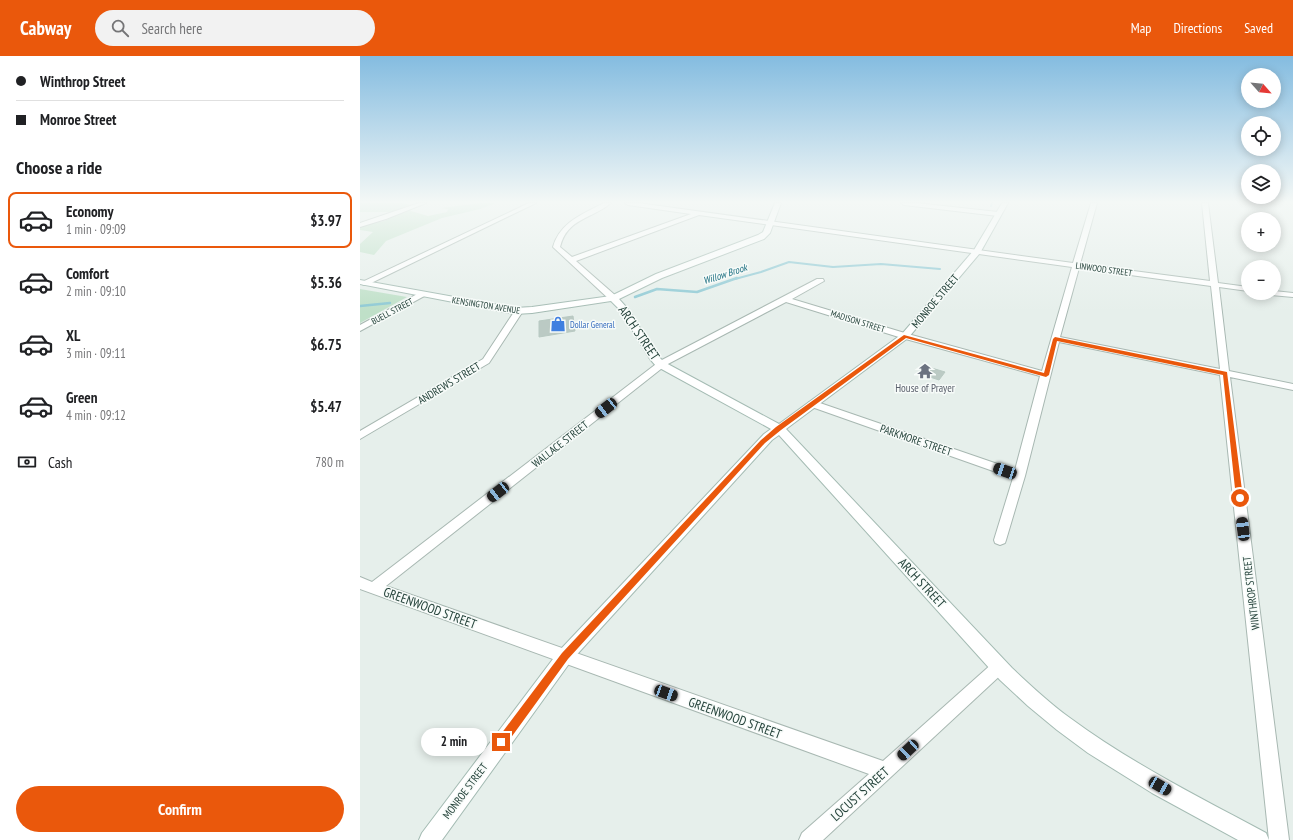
<!DOCTYPE html>
<html lang="en">
<head>
<meta charset="utf-8">
<style>
  :root { --surface:#fff; --page:#f2f2f2; --text:#202124; --muted:#757577; --line:#e0e0e0; --accent:#ea580c }
  body { margin:0; font-family:"PT Sans Narrow",sans-serif; background:var(--page); color:var(--text); height:100vh; display:flex; flex-direction:column; font-size:15px; white-space:nowrap }
  * { box-sizing:border-box; margin:0 }
  p { font-size:13px; color:var(--muted) }
  .icon { flex:none; width:22px; height:22px; fill:none; stroke:currentColor; stroke-width:2; stroke-linecap:round; stroke-linejoin:round }
  .map { position:relative; flex:1; overflow:hidden }
  .side { display:flex; flex-direction:column; background:var(--surface); width:360px }
  .side>* { flex:none }
  .top-card { display:grid; align-content:center; height:88px; padding:0 16px; background:var(--surface) }
  .needle { width:26px; rotate:117deg }
  .fabs { position:absolute; left:881px; top:12px; display:grid; gap:8px }
  .fabs a { display:grid; place-items:center; width:40px; height:40px; border-radius:50%; background:var(--surface); box-shadow:0 2px 10px #0003; font-size:20px }
  .end { position:absolute; width:18px; height:18px; margin:-9px; border:5px solid #ea580c; background:#fff; box-shadow:0 0 0 2px #fff }
  .from { border-radius:50% }
  .bubble { position:absolute; height:28px; border-radius:14px; background:var(--surface); box-shadow:0 2px 10px #0003; font-size:13px; font-weight:600; line-height:28px; text-align:center }
  .car { position:absolute; width:12px; height:24px; margin:-12px -6px; border-radius:5px; box-shadow:0 0 3px 1px #0007; background:linear-gradient(#222 24%,#8ab4d8 0 40%,#222 0 76%,#8ab4d8 0 86%,#222 0) }
  .top-card b { display:flex; align-items:center; gap:14px; height:38px; font-size:15px }
  .top-card b+b { border-top:1px solid var(--line) }
  .top-card i { width:10px; height:10px; background:var(--text) }
  ul { padding:0; list-style:none }
  li { display:flex; align-items:center; gap:12px; height:56px; margin:0 8px 6px; padding:0 8px; border:2px solid transparent; border-radius:8px }
  li div { flex:1 }
  li b { display:block; font-size:15px }
  li em { font-style:normal; font-weight:600 }
  li.active { border-color:var(--accent) }
  li>.icon { width:36px; height:36px; stroke-width:1.5 }
  h2 { padding:0 16px; font-size:18px; line-height:48px }
  .pay { display:flex; align-items:center; gap:10px; height:44px; padding:0 16px; font-size:15px }
  .pay p { margin-inline-start:auto }
  .button { display:flex; gap:8px; margin-top:auto; padding:8px 16px }
  .button a { flex:1; height:46px; border-radius:24px; background:var(--accent); color:#fff; font-size:16px; font-weight:600; line-height:46px; text-align:center }
  header { display:flex; align-items:center; gap:24px; box-sizing:border-box; height:56px; padding:0 20px; background:var(--accent); color:#fff }
  header strong { font-size:19px }
  nav { display:flex; gap:22px; margin-inline-start:auto; font-size:14px }
  .search { width:280px; height:36px; background:var(--page); display:flex; align-items:center; gap:10px; box-sizing:border-box; padding:0 14px; border-radius:22px; color:var(--muted); font-size:15px }
  main { display:flex; flex:1; min-height:0 }
  .map>svg:first-child { display:block }
  .green { fill:#bfe0c8 }
  .lines { fill:none; stroke-linecap:round; stroke-linejoin:round }
  .stream-far1 { stroke:#8ec9d4; stroke-width:2 }
  .stream { stroke:#8ec9d4; stroke-width:2.5 }
  .building { fill:#bbcac4; stroke:#b8c9c2 }
  .street-casing { stroke:#a8b8b2; stroke-width:2 }
  .secondary-casing { stroke:#a4bbb3; stroke-width:2 }
  .street { fill:#fff; fill-rule:evenodd }
  .secondary { fill:#fff; fill-rule:evenodd }
  .route { fill:#ea580c }
  .labels { text-anchor:middle; dominant-baseline:central; stroke-width:3; stroke-linejoin:round; paint-order:stroke }
  .far-street-label { font-size:9px; fill:#24423a; stroke:#f7fbf9 }
  .far-shop-label { font-size:9px; fill:#366cbe; stroke:#f7fbf9; text-anchor:start }
  .far-water-label { font-size:10px; font-style:italic; fill:#1c6f80; stroke:#f7fbf9 }
  .street-label { font-size:11px; fill:#24423a; stroke:#f7fbf9 }
  .worship-label { font-size:11px; fill:#5b616d; stroke:#f7fbf9 }
  .near-street-label { font-size:13px; fill:#24423a; stroke:#f7fbf9 }
</style>
</head>
<body>
<header>
<strong>Cabway</strong>
<div class="search"><svg class="icon" aria-label="search" viewBox="0 0 24 24"><circle cx="10" cy="10" r="6"/><path d="M15 15l6 6"/></svg>Search here</div>
<nav><a>Map</a><a>Directions</a><a>Saved</a></nav>
</header>
<main>
<section class="side">
<div class="top-card">
<b><i class="from"></i>Winthrop Street</b>
<b><i></i>Monroe Street</b>
</div>
<h2>Choose a ride</h2>
<ul>
<li class="active"><svg class="icon" aria-label="car" viewBox="0 0 24 24"><path d="M5 17H2v-5l4-1 3-4h7l3 4 3 1v5h-3M9 17h6M6 11h13"/><circle cx="7" cy="17" r="2"/><circle cx="17" cy="17" r="2"/></svg><div><b>Economy</b><p>1 min · 09:09</p></div><em>$3.97</em></li>
<li><svg class="icon" aria-label="car" viewBox="0 0 24 24"><path d="M5 17H2v-5l4-1 3-4h7l3 4 3 1v5h-3M9 17h6M6 11h13"/><circle cx="7" cy="17" r="2"/><circle cx="17" cy="17" r="2"/></svg><div><b>Comfort</b><p>2 min · 09:10</p></div><em>$5.36</em></li>
<li><svg class="icon" aria-label="car" viewBox="0 0 24 24"><path d="M5 17H2v-5l4-1 3-4h7l3 4 3 1v5h-3M9 17h6M6 11h13"/><circle cx="7" cy="17" r="2"/><circle cx="17" cy="17" r="2"/></svg><div><b>XL</b><p>3 min · 09:11</p></div><em>$6.75</em></li>
<li><svg class="icon" aria-label="car" viewBox="0 0 24 24"><path d="M5 17H2v-5l4-1 3-4h7l3 4 3 1v5h-3M9 17h6M6 11h13"/><circle cx="7" cy="17" r="2"/><circle cx="17" cy="17" r="2"/></svg><div><b>Green</b><p>4 min · 09:12</p></div><em>$5.47</em></li>
</ul>
<div class="pay"><svg class="icon" aria-label="cash" viewBox="0 0 24 24"><path d="M3 7h18v10H3z"/><circle cx="12" cy="12" r="2"/></svg>Cash<p>780 m</p></div>
<div class="button"><a>Confirm</a></div>
</section>
<div class="map">
<svg width="933" height="784" viewBox="0 0 933 784">
  <rect width="100%" height="100%" fill="#e6efeb"/>
  <g class="green">
    <polygon points="0,147 42,147 53,149 30,156 0,156"/>
    <polygon points="119,147 136,147 120,153 82,162 26,185 14,199 0,196 0,188 13,176 0,174 0,170 24,165 48,154 68,160 87,156 88,153 81,152"/>
    <polygon points="0,233 47,241 0,267"/>
  </g>
  <g class="lines">
    <g class="stream-far1">
      <polyline points="631,150 632,147"/>
      <polyline points="375,223 401,216 429,206 473,211 521,208 580,213"/>
    </g>
    <g class="stream">
      <polyline points="275,241 297,233 337,236 377,222"/>
      <polyline points="0,250 30,247"/>
    </g>
  </g>
  <g class="building">
    <polygon points="213,260 215,275 179,281 179,265"/>
    <polygon points="565,310 585,316 579,324 558,317"/>
  </g>
  <g class="lines">
    <defs>
      <g id="street">
        <polygon points="59,147 66,147 26,163 0,171 0,167"/>
        <polygon points="169,147 176,147 7,229 4,229 0,227"/>
        <path d="M244,147H251C232,163 207,162 200,191L212,201L331,158L268,149L265,147H278L713,207L731,147H737L720,208L850,225L842,147H848L858,227L888,231V235L859,231L869,315L933,328V334L870,321L929,784H909L860,319L699,286L665,420L646,484L645,487L640,489L635,487L634,484L653,422L449,350L448,348L449,346H457L655,414L680,320L542,282L426,246L306,309L26,530L523,705L634,606L639,604L644,606L647,611L644,616L463,784H439L442,777L509,718L0,533V521L12,526L300,305L457,223H463L464,225L432,243L548,278L682,315L712,211L339,159L216,205L256,240L257,242L253,244H250L193,191C200,166 223,158 244,147ZM719,212L851,230L860,313L700,281Z"/>
        <polygon points="541,147 556,147 638,156 641,158 638,160 544,149"/>
        <polygon points="914,235 933,237 933,241 911,239 910,237 914,237"/>
        <polygon points="61,236 64,236 68,238 0,275 0,269"/>
        <polygon points="156,253 159,253 163,255 129,307 0,383 0,375 123,303"/>
      </g>
      <path id="secondary" d="M415,147H421L410,177L404,183L302,222L259,243L267,252L299,301L304,306L419,368L542,278L614,194L642,147H648L620,197L548,282L426,373L652,612C671,630 689,647 710,662C771,707 839,741 906,777L909,784H878L792,737L728,697L697,674L668,650L640,624L419,379L412,384L211,605L82,784H59L62,777L199,595L404,378L411,373L296,310L290,303L260,254L251,245L172,257L155,258L0,228V224L155,252L172,251L251,240L296,218L398,179L403,176Z"/>
    </defs>
    <use href="#street" class="street-casing"/>
    <use href="#secondary" class="secondary-casing"/>
    <use href="#street" class="street"/>
    <use href="#secondary" class="secondary"/>
  </g>
  <linearGradient id="sky" x2="0" y2="1"><stop stop-color="#84bce0"/><stop offset="0.57" stop-color="#f4f8f6"/><stop offset="1" stop-color="#f4f8f6" stop-opacity="0"/></linearGradient>
  <rect width="933" height="256" fill="url(#sky)"/>
  <polygon class="route" points="544,279 684,317 693,283 695,281 867,316 883,442 880,444 876,442 863,319 697,285 689,319 686,321 546,282 421,374 405,387 208,603 145,690 141,691 138,690 136,686 138,682 202,597 401,384 416,371"/>
  <defs>
    <symbol id="shop-bare" viewBox="-9 -9 18 18"><path d="M-5-2.5h2.3a2.7 3.5 0 0 1 5.4 0H5L5.5 6h-11ZM-1.5-2.5h3a1.5 2.3 0 0 0-3 0Z" fill="#3f7fe0" stroke="#f7fbf9" stroke-width="2.5" paint-order="stroke"/></symbol>
    <symbol id="temple-bare" viewBox="-9 -9 18 18"><path d="M0-6L5-2H3V0L6.5 2.5H4V6H1.5V3h-3V6H-4V2.5H-6.5L-3 0V-2H-5Z" fill="#6b7280" stroke="#f7fbf9" stroke-width="2.5" paint-order="stroke"/></symbol>
  </defs>
  <g fill-rule="evenodd">
    <use href="#shop-bare" x="187" y="257" width="22" height="22"/>
    <use href="#temple-bare" x="554" y="304" width="22" height="22"/>
  </g>
  <g class="labels">
    <g class="far-street-label">
      <text transform="translate(744 213) rotate(8)">LINWOOD STREET</text>
      <text transform="translate(126 249) rotate(9)">KENSINGTON AVENUE</text>
      <text transform="translate(32 255) rotate(-28)">BUELL STREET</text>
      <text transform="translate(498 265) rotate(17)">MADISON STREET</text>
    </g>
    <g class="far-shop-label">
      <text x="210" y="268">Dollar General</text>
    </g>
    <g class="far-water-label">
      <text transform="translate(365 218) rotate(-18)">Willow Brook</text>
    </g>
    <g class="street-label">
      <text transform="translate(575 245) rotate(-50)">MONROE STREET</text>
      <text transform="translate(89 327) rotate(-31)">ANDREWS STREET</text>
      <text transform="translate(556 384) rotate(19)">PARKMORE STREET</text>
      <text transform="translate(200 388) rotate(-38)">WALLACE STREET</text>
      <text transform="translate(891 537) rotate(-97)">WINTHROP STREET</text>
      <text transform="translate(105 735) rotate(-53)">MONROE STREET</text>
    </g>
    <g class="worship-label">
      <text x="565" y="332">House of Prayer</text>
    </g>
    <g class="near-street-label">
      <text transform="translate(279 277) rotate(56)">ARCH STREET</text>
      <text transform="translate(562 527) rotate(47)">ARCH STREET</text>
      <text transform="translate(70 552) rotate(20)">GREENWOOD STREET</text>
      <text transform="translate(375 662) rotate(20)">GREENWOOD STREET</text>
      <text transform="translate(500 738) rotate(-42)">LOCUST STREET</text>
    </g>
  </g>
</svg>
<div class="fabs">
<a><svg class="needle" viewBox="-14 -14 28 28"><path d="M0-13l5 13h-10z" fill="#e53935"/><path d="M0 13l5-13h-10z" fill="#757577"/></svg></a>
<a><svg class="icon" aria-label="locate" viewBox="0 0 24 24"><circle cx="12" cy="12" r="6"/><path d="M12 2v4M12 18v4M2 12h4M18 12h4"/></svg></a>
<a><svg class="icon" aria-label="layers" viewBox="0 0 24 24"><path d="M12 4l9 5-9 5-9-5zM3 14l9 5 9-5"/></svg></a>
<a>+</a>
<a>−</a>
</div>
<i class="end from" style="left:880px;top:442px"></i>
<i class="end" style="left:141px;top:686px"></i>
<div class="bubble" style="left:61px;top:672px;width:66px">2 min</div>
<i class="car" style="left:246px;top:352px;rotate:232deg"></i>
<i class="car" style="left:645px;top:415px;rotate:289deg"></i>
<i class="car" style="left:138px;top:436px;rotate:232deg"></i>
<i class="car" style="left:883px;top:473px;rotate:353deg"></i>
<i class="car" style="left:306px;top:637px;rotate:110deg"></i>
<i class="car" style="left:548px;top:694px;rotate:227deg"></i>
<i class="car" style="left:800px;top:730px;rotate:120deg"></i>
</div>
</main>
</body>
</html>
